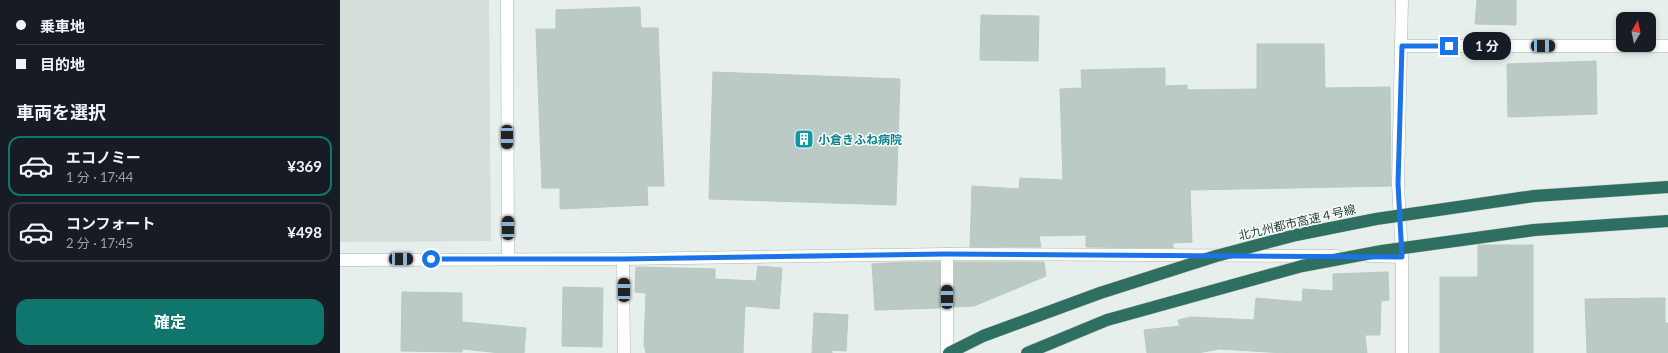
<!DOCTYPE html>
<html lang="ja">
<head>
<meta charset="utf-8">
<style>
  :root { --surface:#171b24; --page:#242831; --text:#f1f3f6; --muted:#9ea1a6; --line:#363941; --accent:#0f766e }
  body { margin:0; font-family:Lato,"Noto Sans JP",sans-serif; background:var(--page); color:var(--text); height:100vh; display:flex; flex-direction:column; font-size:15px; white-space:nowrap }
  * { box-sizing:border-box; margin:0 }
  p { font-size:13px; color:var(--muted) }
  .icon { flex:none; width:22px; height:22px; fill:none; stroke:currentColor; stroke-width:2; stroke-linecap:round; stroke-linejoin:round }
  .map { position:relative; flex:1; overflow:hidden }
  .details { display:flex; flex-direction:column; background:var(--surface); width:340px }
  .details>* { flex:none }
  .hud { display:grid; align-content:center; height:88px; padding:0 16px; background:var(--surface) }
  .needle { width:26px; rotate:9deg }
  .controls { position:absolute; left:1276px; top:12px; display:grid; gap:8px }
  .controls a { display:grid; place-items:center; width:40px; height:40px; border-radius:8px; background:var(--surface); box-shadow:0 2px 6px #0003; font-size:20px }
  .end { position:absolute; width:18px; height:18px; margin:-9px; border:5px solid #1a73e8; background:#fff; box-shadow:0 0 0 2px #fff }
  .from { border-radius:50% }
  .bubble { position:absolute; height:28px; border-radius:12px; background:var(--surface); box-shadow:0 2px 6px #0003; font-size:13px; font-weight:700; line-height:28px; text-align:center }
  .car { position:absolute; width:12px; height:24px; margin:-12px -6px; border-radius:5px; box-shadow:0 0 3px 1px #0007; background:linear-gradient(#222 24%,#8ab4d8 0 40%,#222 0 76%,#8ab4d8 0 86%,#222 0) }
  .hud b { display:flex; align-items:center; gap:14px; height:38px; font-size:15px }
  .hud b+b { border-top:1px solid var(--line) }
  .hud i { width:10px; height:10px; background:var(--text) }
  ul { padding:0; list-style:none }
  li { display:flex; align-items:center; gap:12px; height:60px; margin:0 8px 6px; padding:0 8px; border:2px solid var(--line); border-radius:12px }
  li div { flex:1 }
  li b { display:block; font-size:15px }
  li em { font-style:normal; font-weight:700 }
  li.current { border-color:var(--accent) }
  li>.icon { width:36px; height:36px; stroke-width:1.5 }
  h2 { padding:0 16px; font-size:18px; line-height:48px }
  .action { display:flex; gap:8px; margin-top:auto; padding:8px 16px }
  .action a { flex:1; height:46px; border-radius:12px; background:var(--accent); color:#fff; font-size:16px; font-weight:700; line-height:46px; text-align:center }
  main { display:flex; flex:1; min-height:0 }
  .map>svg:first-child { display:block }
  .built { fill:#d4dfda }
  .building { fill:#bbcac4; stroke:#b8c9c2 }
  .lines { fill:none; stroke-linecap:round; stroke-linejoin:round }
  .minor-casing { stroke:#a8b8b2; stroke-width:13 }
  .minor { stroke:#fff; stroke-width:12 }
  .motorway-bridge-casing { stroke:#c2cac8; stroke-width:13; stroke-linecap:butt }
  .motorway-bridge { stroke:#2f6f62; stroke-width:12 }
  .route { stroke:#1a73e8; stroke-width:5 }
  .labels { text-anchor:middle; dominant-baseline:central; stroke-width:3; stroke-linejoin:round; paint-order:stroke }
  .culture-label { font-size:12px; font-weight:bold; fill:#0d838f; stroke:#f7fbf9; text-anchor:start }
  .street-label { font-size:12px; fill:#24423a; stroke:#f7fbf9 }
</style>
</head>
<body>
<main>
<section class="details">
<div class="hud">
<b><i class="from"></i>乗車地</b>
<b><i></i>目的地</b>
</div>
<h2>車両を選択</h2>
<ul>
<li class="current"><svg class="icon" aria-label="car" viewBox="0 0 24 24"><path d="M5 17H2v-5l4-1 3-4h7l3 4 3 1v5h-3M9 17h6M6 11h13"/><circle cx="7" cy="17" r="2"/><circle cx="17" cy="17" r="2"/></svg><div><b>エコノミー</b><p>1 分 · 17:44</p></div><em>¥369</em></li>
<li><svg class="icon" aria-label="car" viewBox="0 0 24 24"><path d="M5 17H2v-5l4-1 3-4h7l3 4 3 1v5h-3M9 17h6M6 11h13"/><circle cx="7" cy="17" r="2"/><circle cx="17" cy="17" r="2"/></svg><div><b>コンフォート</b><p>2 分 · 17:45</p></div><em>¥498</em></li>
</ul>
<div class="action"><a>確定</a></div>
</section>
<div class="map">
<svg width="1328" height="353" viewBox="0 0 1328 353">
  <rect width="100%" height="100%" fill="#e6efeb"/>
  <polygon class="built" points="0,0 149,0 151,241 0,242"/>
  <g class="building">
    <polygon points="1137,0 1176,0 1176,25 1135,24"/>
    <polygon points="300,7 301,28 318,28 324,186 307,186 308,205 220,209 220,188 202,188 196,29 216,29 216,10"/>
    <polygon points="641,15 699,16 698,61 640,60"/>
    <polygon points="917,44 984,44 985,88 1050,87 1051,186 850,190 852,242 833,243 833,248 746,247 746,235 699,236 701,247 630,247 632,186 679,189 680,178 723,180 720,89 742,88 741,70 825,68 825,86 847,85 847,90 917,89"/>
    <polygon points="1256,61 1257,114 1168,117 1167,64"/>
    <polygon points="373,72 560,79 556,205 369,199"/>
    <polygon points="1138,245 1193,245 1193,353 1100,353 1100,277 1138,277"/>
    <polygon points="564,262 600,262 600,308 535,310 532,264"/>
    <polygon points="614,262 704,262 706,276 634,306 614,307"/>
    <polygon points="418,266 442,268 439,309 405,306 403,353 306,353 305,347 304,347 306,293 295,292 296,267 375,269 375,279 416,281"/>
    <polygon points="1048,272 1049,300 1041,301 1040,335 1025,335 1027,353 945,353 879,349 858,353 807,353 804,330 840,326 838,320 851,317 914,320 916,298 962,302 963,289 993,291 993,274"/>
    <polygon points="223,287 263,288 262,347 222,346"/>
    <polygon points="62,292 122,293 122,322 186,328 184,353 161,353 122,349 122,352 61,351"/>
    <polygon points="1325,298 1325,323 1328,323 1328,353 1247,353 1245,299"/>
    <polygon points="474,313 508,315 506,351 492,350 492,353 472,353"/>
  </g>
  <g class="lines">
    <defs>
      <g id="minor">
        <polyline points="167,0 168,259"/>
        <polyline points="1062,0 1058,184 1062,257 1062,353"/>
        <polyline points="1062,46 1328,46"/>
        <polyline points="607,254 607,353"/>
        <polyline points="1029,256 1062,257"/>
        <polyline points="283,259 284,353"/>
        <polyline points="0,260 283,259 607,254 997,256"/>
      </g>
    </defs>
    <use href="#minor" class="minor-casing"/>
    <use href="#minor" class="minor"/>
    <defs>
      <g id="motorway-bridge">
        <polyline points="609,353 643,336 760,293 876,256 956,235 1036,219 1194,196 1328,187"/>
        <polyline points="687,353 767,320 962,266 1042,251 1194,230 1328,221"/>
      </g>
    </defs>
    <use href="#motorway-bridge" class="motorway-bridge-casing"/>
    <use href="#motorway-bridge" class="motorway-bridge"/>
  </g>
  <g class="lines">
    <polyline class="route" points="91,259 283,259 606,254 1062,257 1058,184 1062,46 1109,46"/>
  </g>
  <defs>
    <symbol id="building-square" viewBox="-11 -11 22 22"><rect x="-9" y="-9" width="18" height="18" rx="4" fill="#0f9aa8" stroke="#f7fbf9"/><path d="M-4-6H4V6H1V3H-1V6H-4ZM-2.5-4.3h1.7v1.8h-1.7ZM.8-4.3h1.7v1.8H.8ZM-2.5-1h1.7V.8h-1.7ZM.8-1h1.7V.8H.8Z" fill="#fff"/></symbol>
  </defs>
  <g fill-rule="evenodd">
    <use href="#building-square" x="453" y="128" width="22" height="22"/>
  </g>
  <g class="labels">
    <g class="culture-label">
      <text x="478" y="139">小倉きふね病院</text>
    </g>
    <g class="street-label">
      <text transform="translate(957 222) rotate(-13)">北九州都市高速４号線</text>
    </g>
  </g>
</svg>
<div class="controls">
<a><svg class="needle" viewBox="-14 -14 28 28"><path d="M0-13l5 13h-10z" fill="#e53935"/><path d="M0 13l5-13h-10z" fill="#9ea1a6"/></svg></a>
</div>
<i class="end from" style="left:91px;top:259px"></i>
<i class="end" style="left:1109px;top:46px"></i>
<div class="bubble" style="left:1123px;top:32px;width:48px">1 分</div>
<i class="car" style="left:1203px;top:46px;rotate:90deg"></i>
<i class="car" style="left:167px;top:137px;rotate:180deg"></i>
<i class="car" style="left:168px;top:228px;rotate:0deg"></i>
<i class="car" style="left:61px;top:259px;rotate:90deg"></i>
<i class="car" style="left:284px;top:290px;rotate:0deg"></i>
<i class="car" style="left:607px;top:297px;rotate:0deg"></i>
</div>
</main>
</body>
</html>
